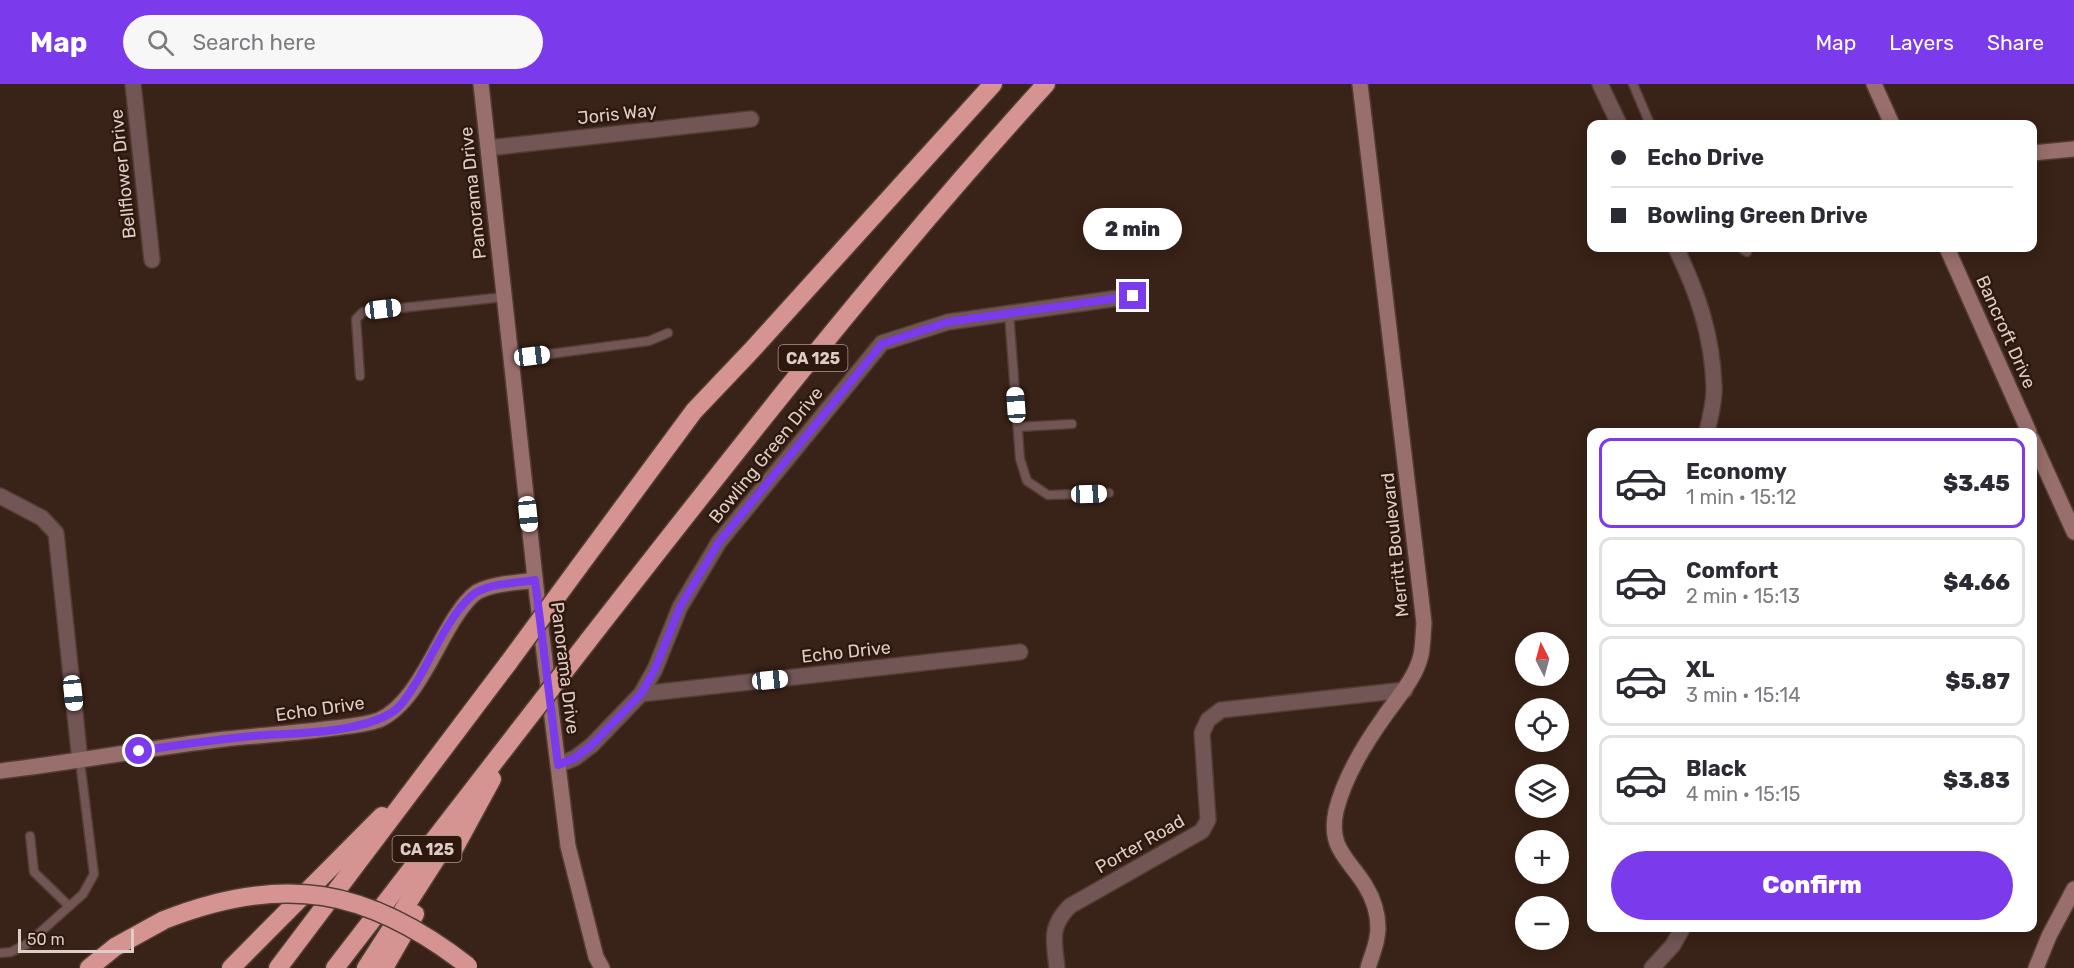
<!DOCTYPE html>
<html lang="en">
<head>
<meta charset="utf-8">
<style>
  :root { --surface:#fff; --page:#f7f7f7; --text:#2b2b33; --muted:#7c7c81; --line:#e1e1e2; --accent:#7c3aed }
  body { margin:0; font-family:Rubik,sans-serif; background:var(--page); color:var(--text); height:100vh; display:flex; flex-direction:column; font-size:22px; white-space:nowrap }
  * { box-sizing:border-box; margin:0 }
  p { font-size:20px; color:var(--muted) }
  .icon { flex:none; width:33px; height:33px; fill:none; stroke:currentColor; stroke-width:2; stroke-linecap:round; stroke-linejoin:round }
  .map { position:relative; flex:1; overflow:hidden }
  .panel { position:absolute; left:1587px; top:344px; width:450px; height:504px; display:flex; flex-direction:column; background:var(--surface); border-radius:12px; box-shadow:0 3px 15px #0003 }
  .panel>* { flex:none }
  .guide { position:absolute; left:1587px; top:36px; width:450px; height:132px; border-radius:12px; box-shadow:0 3px 15px #0003; display:grid; align-content:center; height:132px; padding:0 24px; background:var(--surface) }
  .needle { width:39px; rotate:354deg }
  .tools { position:absolute; left:1515px; top:548px; display:grid; gap:12px }
  .tools a { display:grid; place-items:center; width:54px; height:54px; border-radius:50%; background:var(--surface); box-shadow:0 3px 15px #0003; font-size:30px }
  .scale { position:absolute; left:18px; bottom:15px; width:116px; box-sizing:border-box; padding-left:6px; border:3px solid #ddcdc6; border-top:0; font-size:16px; line-height:21px; white-space:nowrap; color:#ddcdc6; -webkit-text-stroke:4px #2e180e; paint-order:stroke }
  .end { position:absolute; width:27px; height:27px; margin:-14px; border:8px solid #7c3aed; background:#fff; box-shadow:0 0 0 3px #fff }
  .from { border-radius:50% }
  .bubble { position:absolute; height:42px; border-radius:21px; background:var(--surface); box-shadow:0 3px 15px #0003; font-size:20px; font-weight:800; line-height:42px; text-align:center }
  .car { position:absolute; width:18px; height:36px; margin:-18px -9px; border-radius:8px; box-shadow:0 0 4px 2px #0007; background:linear-gradient(#fff 24%,#345 0 40%,#fff 0 76%,#345 0 86%,#fff 0) }
  .guide b { display:flex; align-items:center; gap:21px; height:57px; font-size:22px }
  .guide b+b { border-top:2px solid var(--line) }
  .guide i { width:15px; height:15px; background:var(--text) }
  ul { padding:10px 0 0; list-style:none }
  li { display:flex; align-items:center; gap:18px; height:90px; margin:0 12px 9px; padding:0 12px; border:3px solid var(--line); border-radius:12px }
  li div { flex:1 }
  li b { display:block; font-size:22px }
  li em { font-style:normal; font-weight:800 }
  li.selected { border-color:var(--accent) }
  li>.icon { width:54px; height:54px; stroke-width:1.5 }
  .primary-button { display:flex; gap:12px; margin-top:auto; padding:12px 24px }
  .primary-button a { flex:1; height:69px; border-radius:36px; background:var(--accent); color:#fff; font-size:24px; font-weight:800; line-height:69px; text-align:center }
  header { display:flex; align-items:center; gap:36px; box-sizing:border-box; height:84px; padding:0 30px; background:var(--accent); color:#fff }
  header strong { font-size:28px }
  nav { display:flex; gap:33px; margin-inline-start:auto; font-size:21px }
  .search { width:420px; height:54px; background:var(--page); display:flex; align-items:center; gap:15px; box-sizing:border-box; padding:0 21px; border-radius:33px; color:var(--muted); font-size:22px }
  .map>svg:first-child { display:block }
  .lines { fill:none; stroke-linecap:round; stroke-linejoin:round }
  .lane-casing { stroke:#533d33; stroke-width:11 }
  .street-casing { stroke:#533d33; stroke-width:18 }
  .secondary-casing { stroke:#533d33; stroke-width:18 }
  .highway-casing { stroke:#533d33; stroke-width:21 }
  .lane { stroke:#715655; stroke-width:8 }
  .street { stroke:#715655; stroke-width:15 }
  .secondary { stroke:#996f6d; stroke-width:15 }
  .highway { stroke:#d59491; stroke-width:18 }
  .highway-bridge-casing { stroke:#533d33; stroke-width:21; stroke-linecap:butt }
  .highway-bridge { stroke:#d59491; stroke-width:18 }
  .route { stroke:#7c3aed; stroke-width:8 }
  .labels { text-anchor:middle; dominant-baseline:central; stroke-width:5; stroke-linejoin:round; paint-order:stroke }
  .shield { fill:#2e180e; stroke:#a8978f; stroke-width:1.5 }
  .shield-label { font-size:16px; font-weight:bold; fill:#ddcdc6 }
  .street-label { font-size:18px; fill:#ddcdc6; stroke:#2e180e }
</style>
</head>
<body>
<header>
<strong>Map</strong>
<div class="search"><svg class="icon" aria-label="search" viewBox="0 0 24 24"><circle cx="10" cy="10" r="6"/><path d="M15 15l6 6"/></svg>Search here</div>
<nav><a>Map</a><a>Layers</a><a>Share</a></nav>
</header>
<div class="map">
<svg width="2074" height="884" viewBox="0 0 2074 884">
  <rect width="100%" height="100%" fill="#392217"/>
  <g class="lines">
    <defs>
      <g id="lane">
        <polyline points="1633,0 1650,40"/>
        <polyline points="1741,164 1747,168"/>
        <polyline points="1009,229 1020,375 1027,397 1048,411 1109,409"/>
        <polyline points="511,275 649,257 668,249"/>
        <polyline points="360,292 356,235 363,228 504,213"/>
        <polyline points="1018,343 1072,340"/>
        <polyline points="30,752 34,788 69,822"/>
        <polyline points="0,869 11,868 27,860 83,810 94,790 80,677"/>
      </g>
      <g id="street">
        <polyline points="133,0 152,176"/>
        <polyline points="1600,0 1619,40"/>
        <polyline points="488,64 751,35"/>
        <path d="M1676,164C1698,210 1712,250 1714,302C1715,317 1710,333 1707,348"/>
        <polyline points="0,412 42,434 56,449 80,677"/>
        <polyline points="641,610 1020,568"/>
        <polyline points="558,681 575,674 592,661 641,610 655,585 680,523 719,458 882,259 948,238 1133,212"/>
        <path d="M1057,884C1054,856 1049,843 1070,822L1202,747L1208,736L1202,649L1208,636L1221,626L1405,606"/>
        <polyline points="1652,884 1673,861 1683,843"/>
      </g>
      <g id="secondary">
        <polyline points="481,0 537,512 568,762 596,873 602,884"/>
        <path d="M1360,0L1424,539C1423,549 1423,561 1421,571C1416,594 1397,614 1384,633C1364,661 1344,694 1336,727C1328,764 1348,774 1365,801C1373,814 1378,829 1378,844C1378,859 1372,870 1368,884"/>
        <polyline points="1874,0 1892,40"/>
        <polyline points="2032,69 2074,65"/>
        <polyline points="1947,164 2029,348"/>
        <polyline points="2032,355 2074,448"/>
        <path d="M0,687C75,678 150,664 225,655C262,651 298,649 334,644C349,642 365,641 379,636C415,620 435,563 456,532C462,523 468,514 477,508C494,499 517,499 535,496"/>
        <polyline points="2036,884 2049,852 2074,805"/>
      </g>
      <g id="highway">
        <polyline points="578,484 694,327 751,267 993,0"/>
        <path d="M588,557C736,367 884,178 1046,0"/>
        <polyline points="455,763 492,695"/>
        <polyline points="89,884 115,863 164,836"/>
        <polyline points="231,884 382,732"/>
        <polyline points="278,884 509,578"/>
        <polyline points="335,884 519,646"/>
        <polyline points="366,884 454,747"/>
        <polyline points="384,884 415,830"/>
      </g>
    </defs>
    <use href="#lane" class="lane-casing"/>
    <use href="#street" class="street-casing"/>
    <use href="#secondary" class="secondary-casing"/>
    <use href="#highway" class="highway-casing"/>
    <use href="#lane" class="lane"/>
    <use href="#street" class="street"/>
    <use href="#secondary" class="secondary"/>
    <use href="#highway" class="highway"/>
    <defs>
      <g id="highway-bridge">
        <polyline points="509,578 578,484"/>
        <polyline points="519,646 588,557"/>
        <path d="M164,836C283,789 368,804 468,882"/>
      </g>
    </defs>
    <use href="#highway-bridge" class="highway-bridge-casing"/>
    <use href="#highway-bridge" class="highway-bridge"/>
  </g>
  <g class="lines">
    <path class="route" d="M139,667C177,661 214,656 252,652C292,649 356,650 391,629C403,622 411,606 419,594C432,571 455,521 477,508C494,499 517,499 535,496L558,681L575,674L592,661L641,610L655,585L680,523L719,458L882,260L948,238L1133,212"/>
  </g>
  <g class="labels">
    <g class="shield">
      <rect x="778.5" y="261" width="69" height="26" rx="4.5"/>
      <rect x="392.5" y="752" width="69" height="26" rx="4.5"/>
    </g>
    <g class="shield-label">
      <text x="813" y="274">CA 125</text>
      <text x="427" y="765">CA 125</text>
    </g>
    <g class="street-label">
      <text transform="translate(617 30) rotate(-6)">Joris Way</text>
      <text transform="translate(123 90) rotate(-96)">Bellflower Drive</text>
      <text transform="translate(473 109) rotate(-96)">Panorama Drive</text>
      <text transform="translate(2006 248) rotate(66)">Bancroft Drive</text>
      <text transform="translate(766 371) rotate(-51)">Bowling Green Drive</text>
      <text transform="translate(1395 461) rotate(-96)">Merritt Boulevard</text>
      <text transform="translate(846 568) rotate(-6)">Echo Drive</text>
      <text transform="translate(565 584) rotate(83)">Panorama Drive</text>
      <text transform="translate(320 625) rotate(-8)">Echo Drive</text>
      <text transform="translate(1140 760) rotate(-30)">Porter Road</text>
    </g>
  </g>
</svg>
<div class="tools">
<a><svg class="needle" viewBox="-14 -14 28 28"><path d="M0-13l5 13h-10z" fill="#e53935"/><path d="M0 13l5-13h-10z" fill="#7c7c81"/></svg></a>
<a><svg class="icon" aria-label="locate" viewBox="0 0 24 24"><circle cx="12" cy="12" r="6"/><path d="M12 2v4M12 18v4M2 12h4M18 12h4"/></svg></a>
<a><svg class="icon" aria-label="layers" viewBox="0 0 24 24"><path d="M12 4l9 5-9 5-9-5zM3 14l9 5 9-5"/></svg></a>
<a>+</a>
<a>−</a>
</div>
<div class="scale">50 m</div>
<i class="end from" style="left:139px;top:667px"></i>
<i class="end" style="left:1133px;top:212px"></i>
<div class="bubble" style="left:1083px;top:124px;width:99px">2 min</div>
<i class="car" style="left:383px;top:225px;rotate:83deg"></i>
<i class="car" style="left:532px;top:272px;rotate:83deg"></i>
<i class="car" style="left:1016px;top:321px;rotate:356deg"></i>
<i class="car" style="left:1089px;top:410px;rotate:88deg"></i>
<i class="car" style="left:528px;top:430px;rotate:174deg"></i>
<i class="car" style="left:770px;top:596px;rotate:84deg"></i>
<i class="car" style="left:73px;top:609px;rotate:174deg"></i>
<div class="guide">
<b><i class="from"></i>Echo Drive</b>
<b><i></i>Bowling Green Drive</b>
</div>
<section class="panel">
<ul>
<li class="selected"><svg class="icon" aria-label="car" viewBox="0 0 24 24"><path d="M5 17H2v-5l4-1 3-4h7l3 4 3 1v5h-3M9 17h6M6 11h13"/><circle cx="7" cy="17" r="2"/><circle cx="17" cy="17" r="2"/></svg><div><b>Economy</b><p>1 min · 15:12</p></div><em>$3.45</em></li>
<li><svg class="icon" aria-label="car" viewBox="0 0 24 24"><path d="M5 17H2v-5l4-1 3-4h7l3 4 3 1v5h-3M9 17h6M6 11h13"/><circle cx="7" cy="17" r="2"/><circle cx="17" cy="17" r="2"/></svg><div><b>Comfort</b><p>2 min · 15:13</p></div><em>$4.66</em></li>
<li><svg class="icon" aria-label="car" viewBox="0 0 24 24"><path d="M5 17H2v-5l4-1 3-4h7l3 4 3 1v5h-3M9 17h6M6 11h13"/><circle cx="7" cy="17" r="2"/><circle cx="17" cy="17" r="2"/></svg><div><b>XL</b><p>3 min · 15:14</p></div><em>$5.87</em></li>
<li><svg class="icon" aria-label="car" viewBox="0 0 24 24"><path d="M5 17H2v-5l4-1 3-4h7l3 4 3 1v5h-3M9 17h6M6 11h13"/><circle cx="7" cy="17" r="2"/><circle cx="17" cy="17" r="2"/></svg><div><b>Black</b><p>4 min · 15:15</p></div><em>$3.83</em></li>
</ul>
<div class="primary-button"><a>Confirm</a></div>
</section>
</div>
</body>
</html>
